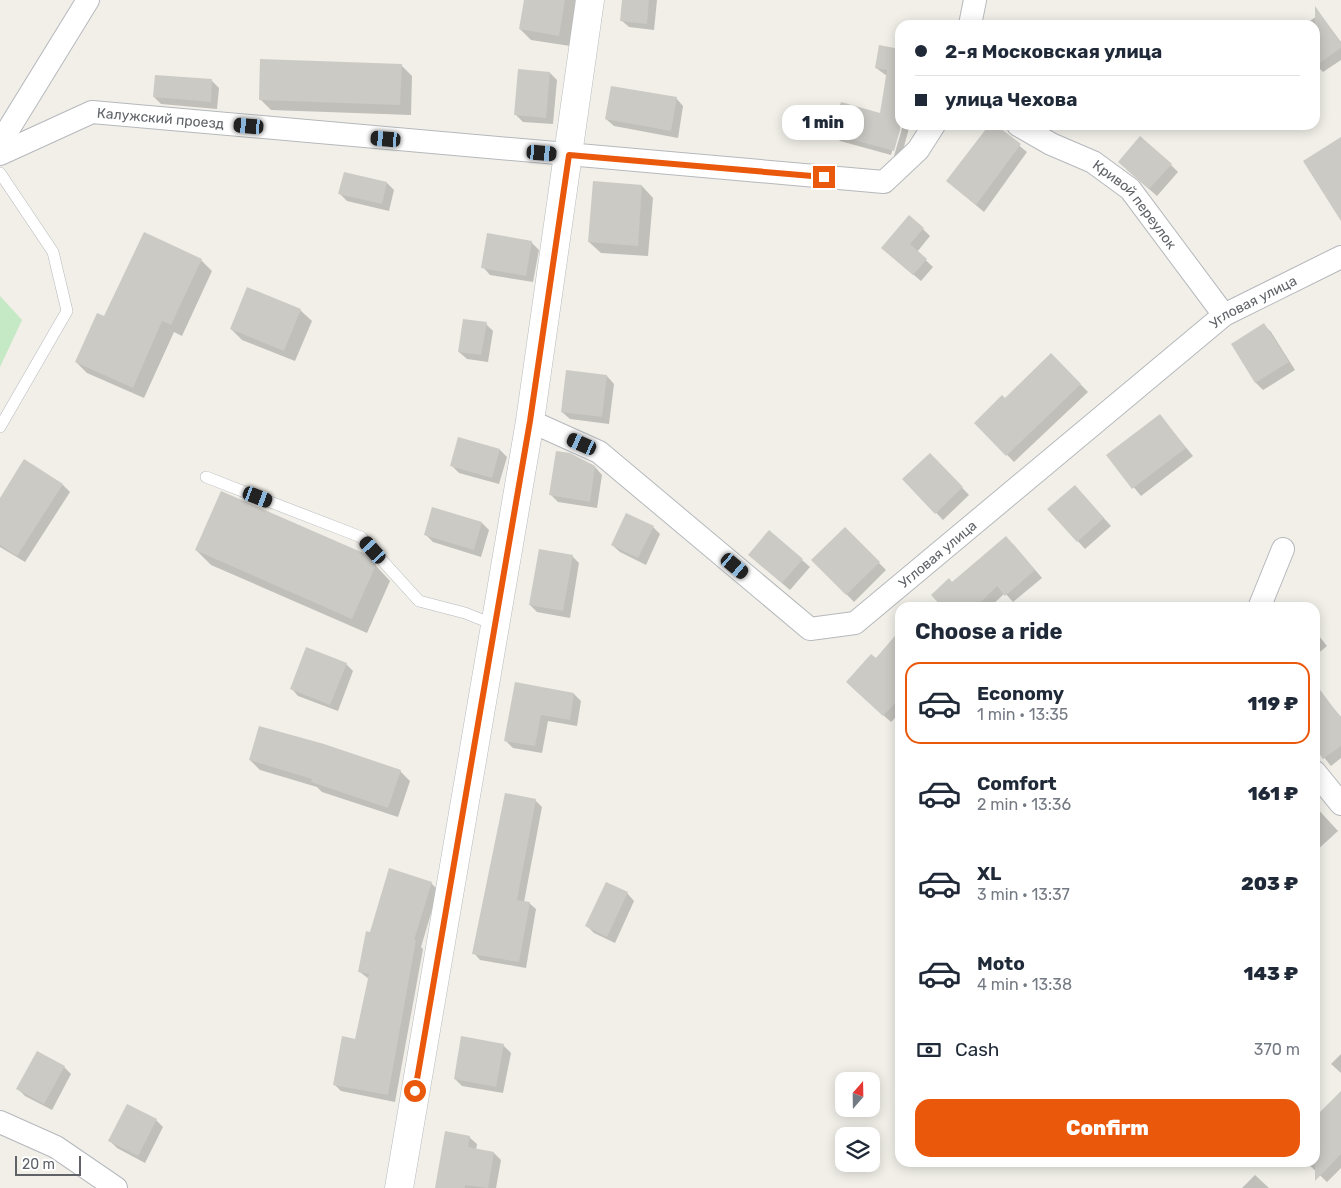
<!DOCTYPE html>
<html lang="en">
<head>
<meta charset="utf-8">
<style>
  :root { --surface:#fff; --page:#f6f6f7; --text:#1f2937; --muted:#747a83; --line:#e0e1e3; --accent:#ea580c }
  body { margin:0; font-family:Rubik,sans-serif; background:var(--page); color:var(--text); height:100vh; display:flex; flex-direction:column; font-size:19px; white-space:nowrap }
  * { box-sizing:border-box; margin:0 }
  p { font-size:16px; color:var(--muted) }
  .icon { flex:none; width:28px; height:28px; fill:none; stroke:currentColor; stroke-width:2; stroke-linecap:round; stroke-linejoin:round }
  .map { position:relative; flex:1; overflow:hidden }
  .drawer { position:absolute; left:895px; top:602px; width:425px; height:565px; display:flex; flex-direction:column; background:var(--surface); border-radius:15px; box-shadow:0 2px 12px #0003 }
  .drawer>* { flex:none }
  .banner { position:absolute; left:895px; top:20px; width:425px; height:110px; border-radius:15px; box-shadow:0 2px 12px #0003; display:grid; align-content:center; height:110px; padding:0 20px; background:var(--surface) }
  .needle { width:32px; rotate:20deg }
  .buttons { position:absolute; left:835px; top:1072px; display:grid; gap:10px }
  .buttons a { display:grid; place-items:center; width:45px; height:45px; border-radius:10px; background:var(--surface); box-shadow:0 2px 12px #0003; font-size:25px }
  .scale { position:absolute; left:15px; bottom:12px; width:66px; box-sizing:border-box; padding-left:5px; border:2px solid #5f6368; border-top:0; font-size:14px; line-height:18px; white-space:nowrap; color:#5f6368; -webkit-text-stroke:4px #fff; paint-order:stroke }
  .end { position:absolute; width:22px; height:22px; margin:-11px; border:6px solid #ea580c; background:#fff; box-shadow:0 0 0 2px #fff }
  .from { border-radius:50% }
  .bubble { position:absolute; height:35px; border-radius:15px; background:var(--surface); box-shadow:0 2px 12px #0003; font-size:16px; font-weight:800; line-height:35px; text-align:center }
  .car { position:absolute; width:15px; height:30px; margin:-15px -8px; border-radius:6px; box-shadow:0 0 4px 1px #0007; background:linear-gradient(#222 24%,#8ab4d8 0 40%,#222 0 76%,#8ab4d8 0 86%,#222 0) }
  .banner b { display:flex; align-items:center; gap:18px; height:48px; font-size:19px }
  .banner b+b { border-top:1px solid var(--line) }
  .banner i { width:12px; height:12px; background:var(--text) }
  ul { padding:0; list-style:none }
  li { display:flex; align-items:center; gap:15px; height:82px; margin:0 10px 8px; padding:0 10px; border:2px solid transparent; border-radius:15px }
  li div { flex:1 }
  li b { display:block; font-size:19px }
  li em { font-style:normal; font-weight:800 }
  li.selected { border-color:var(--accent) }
  li>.icon { width:45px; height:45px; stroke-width:1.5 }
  h2 { padding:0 20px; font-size:22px; line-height:60px }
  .pay { display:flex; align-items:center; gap:12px; height:55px; padding:0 20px; font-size:19px }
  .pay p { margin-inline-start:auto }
  .cta { display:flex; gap:10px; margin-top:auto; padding:10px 20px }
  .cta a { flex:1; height:58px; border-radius:15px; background:var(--accent); color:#fff; font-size:20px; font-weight:800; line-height:58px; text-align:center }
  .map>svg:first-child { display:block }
  .green { fill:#c5e8c5 }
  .shadow { fill:#0003 }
  .building { fill:#cccac5 }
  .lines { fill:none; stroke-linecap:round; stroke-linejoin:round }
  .lane-casing { stroke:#b5b8bc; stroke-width:12 }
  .street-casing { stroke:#b5b8bc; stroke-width:24 }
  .secondary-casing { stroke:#b6babf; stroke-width:29 }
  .lane { stroke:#fff; stroke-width:11 }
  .street { stroke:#fff; stroke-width:22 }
  .secondary { stroke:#fff; stroke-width:28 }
  .route { stroke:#ea580c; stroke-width:6 }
  .labels { text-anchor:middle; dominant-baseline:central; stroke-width:4; stroke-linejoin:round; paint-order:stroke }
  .street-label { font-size:14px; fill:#5f6368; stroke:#fff }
</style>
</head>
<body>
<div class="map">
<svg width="1341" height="1188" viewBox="0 0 1341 1188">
  <rect width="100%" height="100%" fill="#f1efe8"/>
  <polygon class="green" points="0,296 22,320 0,367"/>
  <g class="shadow">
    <polygon points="525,0 577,0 570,46 531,40 520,29"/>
    <polygon points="624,0 657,0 654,30 629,27 621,20"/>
    <polygon points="1320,14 1341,42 1341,60 1323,72 1315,64 1315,25 1304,25"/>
    <polygon points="900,52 900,93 887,76 876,68"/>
    <polygon points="401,65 412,76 411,115 271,110 260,99"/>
    <polygon points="550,73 557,80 553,124 523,122 515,114"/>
    <polygon points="212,81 219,88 217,109 161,104 154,97"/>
    <polygon points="676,98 683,106 678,138 614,126 606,119"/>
    <polygon points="900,121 891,155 840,141 833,133"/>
    <polygon points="903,125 909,128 901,158 894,156"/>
    <polygon points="990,125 994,125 1027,152 984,212 947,181"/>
    <polygon points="1171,165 1178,172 1157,196 1126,169"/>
    <polygon points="387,183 394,190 389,211 347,201 340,194"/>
    <polygon points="642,186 653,198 648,256 601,253 589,242"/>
    <polygon points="923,229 930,236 917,252 933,267 921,281 882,248"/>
    <polygon points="531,242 539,250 533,282 490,275 483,267"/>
    <polygon points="201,260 212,271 182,336 174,332 144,398 87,373 76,362 105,318"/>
    <polygon points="300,310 312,321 295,361 242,340 231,329"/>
    <polygon points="486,324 493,331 488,362 467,359 459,352"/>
    <polygon points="1264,325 1271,332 1295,370 1263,390 1256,383 1232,344"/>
    <polygon points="1051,354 1088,392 1014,462 976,423 1005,400"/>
    <polygon points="607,376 614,384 609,424 570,419 562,412"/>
    <polygon points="1160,416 1193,456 1141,496 1108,456"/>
    <polygon points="459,439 500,450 507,457 499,484 459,473 452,466"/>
    <polygon points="930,454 969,495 943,520 904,479"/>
    <polygon points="595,467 602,475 597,508 558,502 551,495"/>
    <polygon points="63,485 70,492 25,562 0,547 0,500"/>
    <polygon points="1082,494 1111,526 1085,549 1049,509"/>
    <polygon points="482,523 489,530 481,557 433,542 425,534"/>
    <polygon points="653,527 660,534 646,565 620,552 612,545"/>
    <polygon points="845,529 886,570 854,602 813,560"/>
    <polygon points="1013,544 1042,578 1013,602 1005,593 989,608 945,608 952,583"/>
    <polygon points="196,550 367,556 390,581 367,633 211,565"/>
    <polygon points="572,556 579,563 570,618 537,612 530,605"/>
    <polygon points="802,560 810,567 790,590 757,562"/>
    <polygon points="1315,631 1327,646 1315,656"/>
    <polygon points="900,639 900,713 891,722 854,689 876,660"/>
    <polygon points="346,664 353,671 338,711 298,696 291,688"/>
    <polygon points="516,684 574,694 581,701 577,726 548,721 542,753 513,748 506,741"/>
    <polygon points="1324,697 1341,717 1341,758 1331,766 1315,746 1315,704"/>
    <polygon points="250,760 400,771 410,781 398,817 322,792 317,787 260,770"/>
    <polygon points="535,800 542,807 524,902 529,903 536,909 526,968 480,960 474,953"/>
    <polygon points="1315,806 1338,831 1315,852"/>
    <polygon points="431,883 438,890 421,947 423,949 395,1102 341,1091 334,1084 356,1040 369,979 360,972 371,933"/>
    <polygon points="627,893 634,901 615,943 594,933 587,926"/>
    <polygon points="503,1045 511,1053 503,1093 462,1086 455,1079"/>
    <polygon points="1341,1054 1341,1073 1331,1064"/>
    <polygon points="64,1067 71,1074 52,1110 25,1096 18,1089"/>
    <polygon points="1341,1093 1341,1168 1327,1182 1306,1162 1315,1162 1315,1119"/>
    <polygon points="156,1120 163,1127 145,1163 117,1148 109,1140"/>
    <polygon points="469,1137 477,1144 476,1150 494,1153 501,1160 496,1188 436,1188"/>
    <polygon points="1255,1175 1269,1188 1242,1188"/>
  </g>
  <g class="building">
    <polygon points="524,0 565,0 559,36 519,29"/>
    <polygon points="622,0 649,0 647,24 620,21"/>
    <polygon points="1315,6 1341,43 1341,48 1315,66"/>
    <polygon points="879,45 900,49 900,130 894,151 832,134 841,102 880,113 887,70 875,68"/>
    <polygon points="260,59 402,64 400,105 259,100"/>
    <polygon points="518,69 550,72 546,118 514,115"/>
    <polygon points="155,75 212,79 211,102 153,97"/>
    <polygon points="611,86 677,97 671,131 605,119"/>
    <polygon points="989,125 996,125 1021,144 976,205 946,181"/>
    <polygon points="1140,136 1172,164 1149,189 1118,162"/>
    <polygon points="1341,137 1341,221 1303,161"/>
    <polygon points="344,172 387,182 382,204 338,194"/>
    <polygon points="593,181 642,185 638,246 588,242"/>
    <polygon points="909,215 924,228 910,244 927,259 913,275 881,248"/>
    <polygon points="144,232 202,259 171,325 162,321 133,388 75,362 97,313 104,316"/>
    <polygon points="487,233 532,241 526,276 481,268"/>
    <polygon points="247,287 301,309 284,351 230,329"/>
    <polygon points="463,319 487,322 481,355 458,352"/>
    <polygon points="1264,323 1289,362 1255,383 1231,344"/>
    <polygon points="1051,353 1081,384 1006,456 974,423 1002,395 1005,398"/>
    <polygon points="566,370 607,375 602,417 561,412"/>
    <polygon points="1160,414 1186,448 1132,489 1106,455"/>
    <polygon points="458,437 500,449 492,478 450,466"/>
    <polygon points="556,451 570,453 595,466 590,502 549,495"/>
    <polygon points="930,453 963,487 935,514 902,479"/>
    <polygon points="24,459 63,484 17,556 0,545 0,498"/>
    <polygon points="1075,485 1104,518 1077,542 1047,509"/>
    <polygon points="221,491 368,555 376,565 352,619 195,550"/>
    <polygon points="432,507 482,522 474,550 424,535"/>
    <polygon points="626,513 654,526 638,558 611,545"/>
    <polygon points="845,527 880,562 846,595 811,560"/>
    <polygon points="769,530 803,559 782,583 748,555"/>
    <polygon points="1006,536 1035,570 1005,596 997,586 975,608 943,608 931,595 949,578 952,582"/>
    <polygon points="539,549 573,555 563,611 529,605"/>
    <polygon points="900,630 900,698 883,716 846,682 871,654 876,658"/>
    <polygon points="306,647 347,663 330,705 290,689"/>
    <polygon points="515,682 574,693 570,720 541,715 535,746 504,741"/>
    <polygon points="1315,683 1341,718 1341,746 1323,759 1315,748"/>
    <polygon points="259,726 324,744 401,770 388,808 311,782 312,779 249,760"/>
    <polygon points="505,793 536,799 517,900 530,902 519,962 472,954"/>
    <polygon points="389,868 432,882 414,940 416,940 388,1095 333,1085 342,1036 355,1039 369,974 358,972 366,931 370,932"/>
    <polygon points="606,882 628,892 607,937 585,926"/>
    <polygon points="461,1036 504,1044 496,1087 454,1079"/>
    <polygon points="37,1051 65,1066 44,1104 16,1089"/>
    <polygon points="1341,1091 1341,1154 1315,1181 1315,1117"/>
    <polygon points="127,1104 157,1119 138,1156 108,1141"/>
    <polygon points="445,1131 470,1136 468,1147 494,1152 488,1188 465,1185 465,1188 435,1188"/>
  </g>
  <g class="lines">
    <defs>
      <g id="lane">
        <polyline points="0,173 53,252 67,311 0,427"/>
        <polyline points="206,477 361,537 419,601 465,613 495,625"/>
      </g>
      <g id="street">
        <polyline points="970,25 975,0"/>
        <path id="s1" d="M1018,125L1051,144L1093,162L1130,189L1224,315"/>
        <polyline points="0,143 88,0"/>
        <path id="s2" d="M0,154L92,112L884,182L918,150L934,125"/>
        <path id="s3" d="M530,421L599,452L810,629L855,623L1224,315L1341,257"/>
        <polyline points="1259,608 1283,549"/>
        <polyline points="1315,772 1341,804"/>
        <polyline points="0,1122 56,1147 116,1188"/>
      </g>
      <polyline id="secondary" points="399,1188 530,421 590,0"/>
    </defs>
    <use href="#lane" class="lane-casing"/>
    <use href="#street" class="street-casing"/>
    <use href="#secondary" class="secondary-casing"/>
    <use href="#lane" class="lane"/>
    <use href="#street" class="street"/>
    <use href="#secondary" class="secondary"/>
  </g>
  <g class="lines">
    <polyline class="route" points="415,1091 530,421 569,155 824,177"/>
  </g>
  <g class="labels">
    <g class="street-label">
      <text stroke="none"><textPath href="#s2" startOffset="170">Калужский проезд</textPath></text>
      <text stroke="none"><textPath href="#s1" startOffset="144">Кривой переулок</textPath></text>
      <text stroke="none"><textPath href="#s3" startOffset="909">Угловая улица</textPath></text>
      <text stroke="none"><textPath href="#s3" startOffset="504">Угловая улица</textPath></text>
    </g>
  </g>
</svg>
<div class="buttons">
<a><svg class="needle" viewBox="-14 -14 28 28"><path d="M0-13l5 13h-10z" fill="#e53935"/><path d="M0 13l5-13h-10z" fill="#747a83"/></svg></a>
<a><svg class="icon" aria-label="layers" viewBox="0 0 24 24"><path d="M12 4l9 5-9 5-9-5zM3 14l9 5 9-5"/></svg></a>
</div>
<div class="scale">20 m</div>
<i class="end from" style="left:415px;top:1091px"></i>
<i class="end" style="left:824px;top:177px"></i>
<div class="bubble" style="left:782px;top:105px;width:82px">1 min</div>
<i class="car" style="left:249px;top:126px;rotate:275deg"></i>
<i class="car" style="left:386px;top:139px;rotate:275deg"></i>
<i class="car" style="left:542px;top:153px;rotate:95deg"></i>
<i class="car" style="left:582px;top:444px;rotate:294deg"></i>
<i class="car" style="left:258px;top:497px;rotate:111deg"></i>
<i class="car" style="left:373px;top:550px;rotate:318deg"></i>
<i class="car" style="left:735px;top:566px;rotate:130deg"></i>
<div class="banner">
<b><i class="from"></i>2-я Московская улица</b>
<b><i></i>улица Чехова</b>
</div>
<section class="drawer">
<h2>Choose a ride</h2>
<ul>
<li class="selected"><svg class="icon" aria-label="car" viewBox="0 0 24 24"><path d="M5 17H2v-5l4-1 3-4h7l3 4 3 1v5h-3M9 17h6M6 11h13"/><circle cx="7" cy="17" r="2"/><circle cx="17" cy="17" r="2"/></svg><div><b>Economy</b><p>1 min · 13:35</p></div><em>119 ₽</em></li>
<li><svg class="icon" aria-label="car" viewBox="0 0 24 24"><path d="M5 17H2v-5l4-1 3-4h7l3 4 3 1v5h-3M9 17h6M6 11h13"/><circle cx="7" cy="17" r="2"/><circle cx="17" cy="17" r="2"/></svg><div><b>Comfort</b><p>2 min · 13:36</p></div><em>161 ₽</em></li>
<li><svg class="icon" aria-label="car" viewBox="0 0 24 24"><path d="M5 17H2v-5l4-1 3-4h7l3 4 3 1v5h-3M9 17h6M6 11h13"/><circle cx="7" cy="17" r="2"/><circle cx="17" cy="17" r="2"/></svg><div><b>XL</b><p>3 min · 13:37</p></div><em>203 ₽</em></li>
<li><svg class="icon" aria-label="car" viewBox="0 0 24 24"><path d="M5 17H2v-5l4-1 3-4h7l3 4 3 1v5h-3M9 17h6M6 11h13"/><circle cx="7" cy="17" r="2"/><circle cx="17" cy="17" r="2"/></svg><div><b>Moto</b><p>4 min · 13:38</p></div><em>143 ₽</em></li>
</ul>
<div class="pay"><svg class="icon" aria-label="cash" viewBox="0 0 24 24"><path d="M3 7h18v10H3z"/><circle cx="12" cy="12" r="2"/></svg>Cash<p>370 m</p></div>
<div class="cta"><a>Confirm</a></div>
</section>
</div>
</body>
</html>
